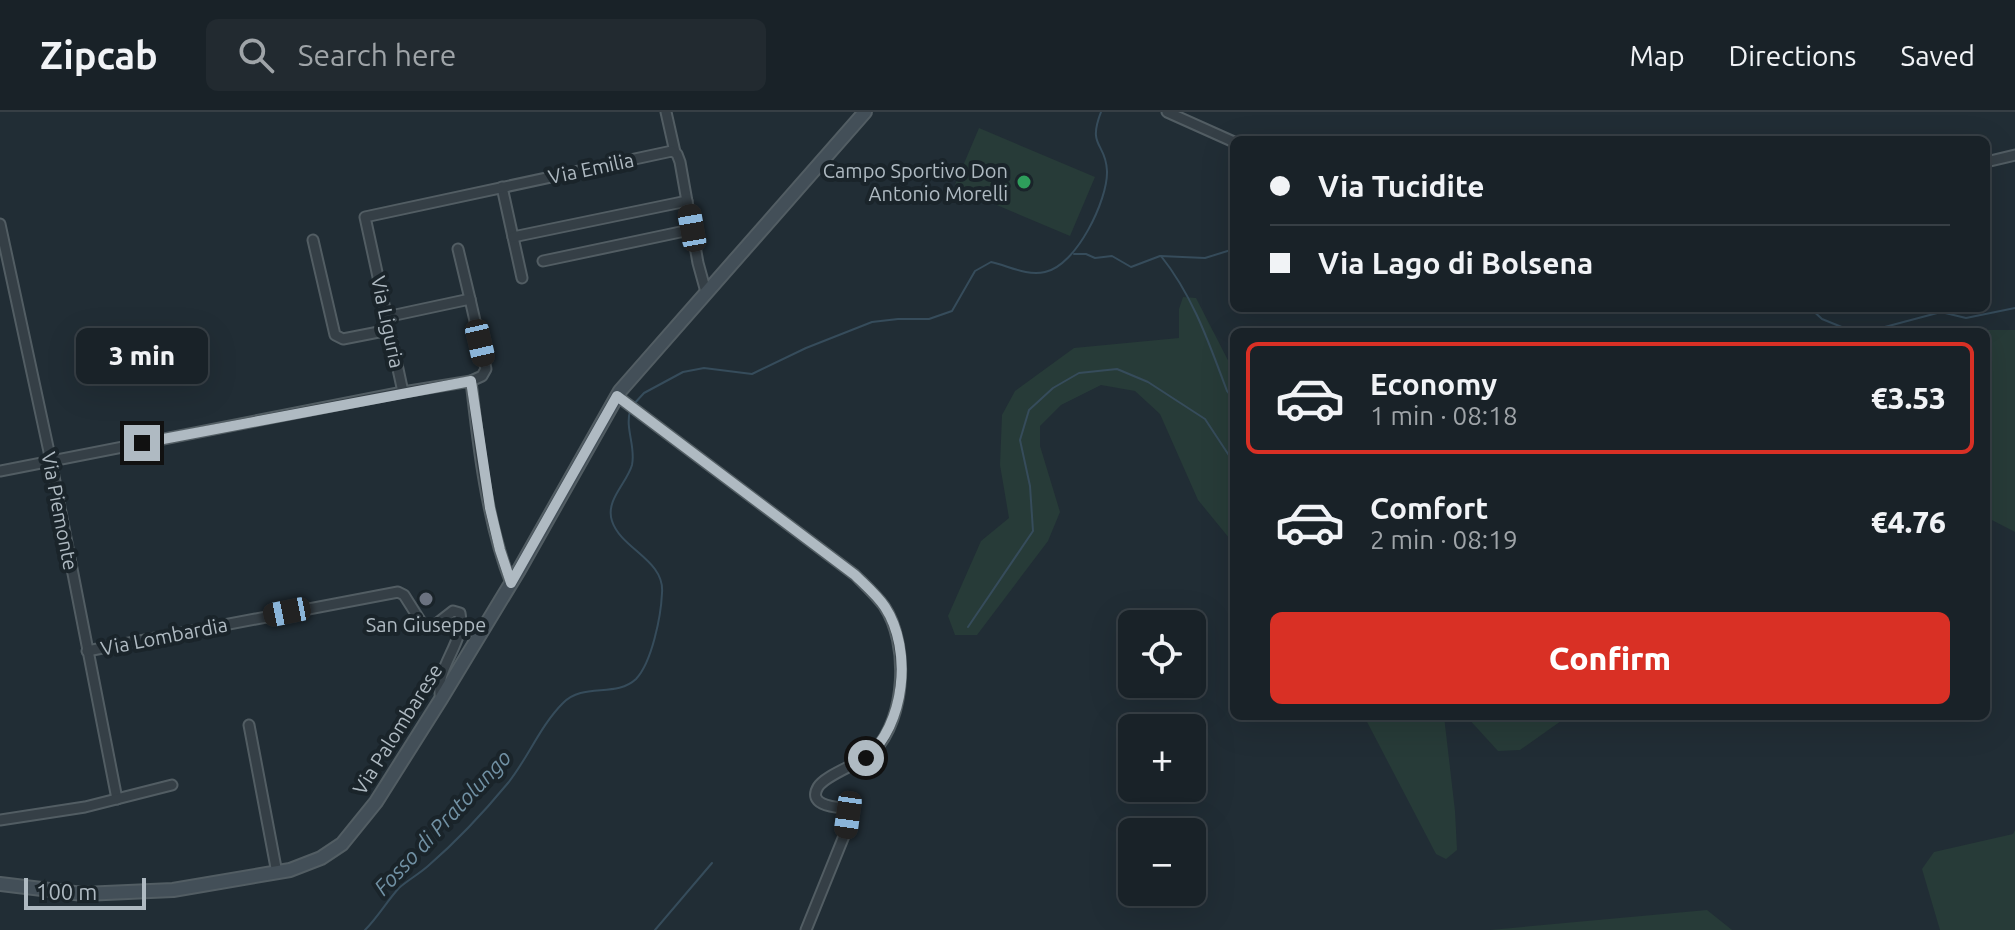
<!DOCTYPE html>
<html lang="en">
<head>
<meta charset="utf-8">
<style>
  :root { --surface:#192228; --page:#222a30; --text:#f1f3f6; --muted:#9fa4a8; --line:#373f45; --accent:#d93025 }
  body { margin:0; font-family:Ubuntu,sans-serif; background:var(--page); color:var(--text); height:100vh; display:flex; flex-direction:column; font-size:30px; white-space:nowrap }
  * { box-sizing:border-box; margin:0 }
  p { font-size:26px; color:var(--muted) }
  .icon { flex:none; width:44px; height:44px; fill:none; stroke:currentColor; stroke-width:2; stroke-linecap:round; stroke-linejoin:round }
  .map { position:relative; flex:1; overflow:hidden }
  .panel { position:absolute; left:1230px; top:216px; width:760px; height:392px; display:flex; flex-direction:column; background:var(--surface); border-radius:12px; box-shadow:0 8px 32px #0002,0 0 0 2px var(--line) }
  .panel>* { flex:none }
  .banner { position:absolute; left:1230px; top:24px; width:760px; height:176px; border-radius:12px; box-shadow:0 8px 32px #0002,0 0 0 2px var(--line); display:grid; align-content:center; height:176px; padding:0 40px; background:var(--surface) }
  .controls { position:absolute; left:1118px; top:498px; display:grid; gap:16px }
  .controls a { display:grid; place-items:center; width:88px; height:88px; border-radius:12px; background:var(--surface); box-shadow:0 8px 32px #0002,0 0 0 2px var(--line); font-size:40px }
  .scale { position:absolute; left:24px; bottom:20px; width:122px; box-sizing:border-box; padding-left:8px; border:4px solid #afbac2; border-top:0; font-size:22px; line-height:28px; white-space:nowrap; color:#afbac2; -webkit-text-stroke:6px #1a242a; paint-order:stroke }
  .end { position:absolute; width:36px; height:36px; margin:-18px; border:10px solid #afbac2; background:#111; box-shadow:0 0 0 4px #111 }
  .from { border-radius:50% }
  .bubble { position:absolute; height:56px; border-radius:12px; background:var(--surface); box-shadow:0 8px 32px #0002,0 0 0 2px var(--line); font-size:26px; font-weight:800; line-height:56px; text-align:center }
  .car { position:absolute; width:24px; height:48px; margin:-24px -12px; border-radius:10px; box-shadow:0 0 6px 2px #0007; background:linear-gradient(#222 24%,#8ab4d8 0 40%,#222 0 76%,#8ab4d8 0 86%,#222 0) }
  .banner b { display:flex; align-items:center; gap:28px; height:76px; font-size:30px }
  .banner b+b { border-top:2px solid var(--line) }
  .banner i { width:20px; height:20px; background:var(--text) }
  ul { padding:14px 0 0; list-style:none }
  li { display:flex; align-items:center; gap:24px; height:112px; margin:0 16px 12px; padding:0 24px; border:4px solid transparent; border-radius:12px }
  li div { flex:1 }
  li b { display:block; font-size:30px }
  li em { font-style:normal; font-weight:800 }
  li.active { border-color:var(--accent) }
  li>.icon { width:72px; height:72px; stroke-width:1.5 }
  .cta { display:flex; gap:16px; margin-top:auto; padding:16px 40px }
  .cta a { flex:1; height:92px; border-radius:12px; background:var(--accent); color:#fff; font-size:32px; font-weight:800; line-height:92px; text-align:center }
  header { display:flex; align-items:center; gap:48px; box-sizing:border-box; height:112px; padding:0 40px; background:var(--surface); border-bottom:2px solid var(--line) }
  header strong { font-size:38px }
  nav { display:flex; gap:44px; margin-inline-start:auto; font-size:28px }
  .search { width:560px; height:72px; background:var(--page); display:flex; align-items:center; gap:20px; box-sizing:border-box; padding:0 28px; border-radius:12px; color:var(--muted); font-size:30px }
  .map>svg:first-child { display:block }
  .green { fill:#273b38 }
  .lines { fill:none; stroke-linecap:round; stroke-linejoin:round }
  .stream { stroke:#364c5b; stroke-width:2 }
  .minor-casing { stroke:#525d63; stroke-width:13 }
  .secondary-casing { stroke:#525d63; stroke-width:16 }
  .minor { stroke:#353f46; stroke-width:9 }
  .secondary { stroke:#434f58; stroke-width:12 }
  .route { stroke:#afbac2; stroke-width:10 }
  .leisure-dot { fill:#2e9e5b; stroke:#1a242a; stroke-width:3 }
  .worship-dot { fill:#6b7280; stroke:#1a242a; stroke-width:3 }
  .labels { text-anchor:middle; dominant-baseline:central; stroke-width:8; stroke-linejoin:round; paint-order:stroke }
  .street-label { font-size:20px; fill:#afbac2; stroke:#1a242a }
  .poi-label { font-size:20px; fill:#afbac2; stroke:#1a242a; text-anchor:end }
  .water-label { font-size:22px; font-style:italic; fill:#7191a4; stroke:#1a242a }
</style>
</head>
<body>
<header>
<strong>Zipcab</strong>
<div class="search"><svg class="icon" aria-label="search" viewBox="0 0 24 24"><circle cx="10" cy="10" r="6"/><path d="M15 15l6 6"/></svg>Search here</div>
<nav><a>Map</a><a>Directions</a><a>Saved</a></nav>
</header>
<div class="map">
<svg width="2015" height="818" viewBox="0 0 2015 818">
  <rect width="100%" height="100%" fill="#212d35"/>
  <g class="green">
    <polygon points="979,16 1095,65 1070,124 954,75"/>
    <polygon points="1183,185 1196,186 1234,260 1234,432 1198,388 1160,302 1135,279 1101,273 1061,293 1040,314 1040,334 1060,400 1048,429 977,523 955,523 948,504 981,429 1009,406 1000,353 1002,303 1015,279 1074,236 1179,226 1179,197"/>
    <polygon points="1973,218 2015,218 2015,420 1986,405 1986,220 1952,220"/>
    <polygon points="1364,604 1444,604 1455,699 1457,738 1446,747 1436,742"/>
    <polygon points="1466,604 1561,604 1561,609 1520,638 1498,639"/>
    <polygon points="2015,718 2015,818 1940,818 1922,757 1934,740 2013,722"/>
    <polygon points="1707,798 1732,818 1490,818"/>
  </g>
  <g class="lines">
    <g class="stream">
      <polyline points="1074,142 1086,142 1095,146 1112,144 1131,155 1160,144 1205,146 1234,137"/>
      <path d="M1161,144C1193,184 1209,231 1227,279L1234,288"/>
      <polyline points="1810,196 1822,207 1854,220"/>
      <polyline points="1866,220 1941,200 1966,206 2015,196"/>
      <path d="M633,293L644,281L683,260L704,256L752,262L806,236L872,210L898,207H929L952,199L975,159L991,150C1009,154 1026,164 1045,160C1076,154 1108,88 1107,59C1106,30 1087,36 1101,0"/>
      <polyline points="968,515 1033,419 1030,374 1020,328 1029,298 1053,276 1079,261 1117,257 1148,270 1205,307 1234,351"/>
      <path d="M365,818C378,805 387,789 399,776C408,768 419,762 428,754C457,729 484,700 508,671C528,646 540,614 563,591C583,570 616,586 636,567C652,550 661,504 662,481C665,448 621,437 612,409C605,388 627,371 632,353C636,335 625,317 630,299"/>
      <polyline points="655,818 712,751"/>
    </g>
    <defs>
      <g id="minor">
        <polyline points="666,0 675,40"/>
        <polyline points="1167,0 1234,30"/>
        <polyline points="1986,50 2015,43"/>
        <polyline points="502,75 522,166"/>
        <polyline points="0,112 51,349 117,687"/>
        <polyline points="513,125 687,89"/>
        <polyline points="313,128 335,223 343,227 389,218"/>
        <polyline points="458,137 470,187"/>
        <polyline points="543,149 685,119 692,116"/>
        <polyline points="386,205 470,187 486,257 482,264 471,269"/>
        <path d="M617,284L855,463C865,473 876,483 884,494C909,531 906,607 874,639C861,652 826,662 818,675C808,692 831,695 843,696L848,703L844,724L806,818"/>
        <polyline points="0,359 403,280"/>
        <path d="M511,471C487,412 478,332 471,269L403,280L365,105L672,39L677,42L680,50L698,151L706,180"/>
        <path d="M87,539L398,480L404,483L423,513H435L453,499L460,501C466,532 433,556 441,587"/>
        <polyline points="249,613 277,761"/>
        <polyline points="0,708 85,695 172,673"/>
      </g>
      <polyline id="secondary" points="0,772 83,782 173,778 290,758 321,746 342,732 376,690 441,587 519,458 620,279 865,0"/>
    </defs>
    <use href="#minor" class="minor-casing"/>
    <use href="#secondary" class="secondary-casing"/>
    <use href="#minor" class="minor"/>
    <use href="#secondary" class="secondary"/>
  </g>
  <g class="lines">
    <path class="route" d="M142,331L471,269L490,396L500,438L511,471L617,284L855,463C865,473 877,483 885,495C913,538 905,613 866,646"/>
  </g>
  <circle class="leisure-dot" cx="1024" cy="70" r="8"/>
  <circle class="worship-dot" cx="426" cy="487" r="8"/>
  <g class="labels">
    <g class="street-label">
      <text transform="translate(591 56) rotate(-12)">Via Emilia</text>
      <text transform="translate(388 210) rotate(78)">Via Liguria</text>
      <text transform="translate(60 399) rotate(79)">Via Piemonte</text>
      <text transform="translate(164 524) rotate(-11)">Via Lombardia</text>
      <text transform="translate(397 617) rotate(-58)">Via Palombarese</text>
    </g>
    <g class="poi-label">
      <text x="1008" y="58">Campo Sportivo Don<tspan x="1008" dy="23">Antonio Morelli</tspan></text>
      <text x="426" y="512" text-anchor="middle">San Giuseppe</text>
    </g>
    <g class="water-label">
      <text transform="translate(442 710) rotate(-47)">Fosso di Pratolungo</text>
    </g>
  </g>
</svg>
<div class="controls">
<a><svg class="icon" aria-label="locate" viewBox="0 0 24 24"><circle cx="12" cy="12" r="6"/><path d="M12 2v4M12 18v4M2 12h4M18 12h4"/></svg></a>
<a>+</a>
<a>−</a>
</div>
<div class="scale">100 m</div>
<i class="end from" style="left:866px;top:646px"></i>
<i class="end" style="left:142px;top:331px"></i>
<div class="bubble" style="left:76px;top:216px;width:132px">3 min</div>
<i class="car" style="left:692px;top:116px;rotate:350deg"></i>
<i class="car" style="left:480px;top:231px;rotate:167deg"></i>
<i class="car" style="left:287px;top:500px;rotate:259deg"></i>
<i class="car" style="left:848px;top:703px;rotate:188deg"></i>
<div class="banner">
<b><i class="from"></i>Via Tucidite</b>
<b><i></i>Via Lago di Bolsena</b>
</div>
<section class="panel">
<ul>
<li class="active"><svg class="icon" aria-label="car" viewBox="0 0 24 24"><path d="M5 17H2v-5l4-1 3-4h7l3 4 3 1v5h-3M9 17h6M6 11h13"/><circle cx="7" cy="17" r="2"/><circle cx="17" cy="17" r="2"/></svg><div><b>Economy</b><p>1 min · 08:18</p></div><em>€3.53</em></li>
<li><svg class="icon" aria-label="car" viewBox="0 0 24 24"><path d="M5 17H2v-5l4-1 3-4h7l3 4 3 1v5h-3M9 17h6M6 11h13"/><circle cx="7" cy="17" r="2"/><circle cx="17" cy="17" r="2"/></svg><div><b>Comfort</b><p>2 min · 08:19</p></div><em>€4.76</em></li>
</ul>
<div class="cta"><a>Confirm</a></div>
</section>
</div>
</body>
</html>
